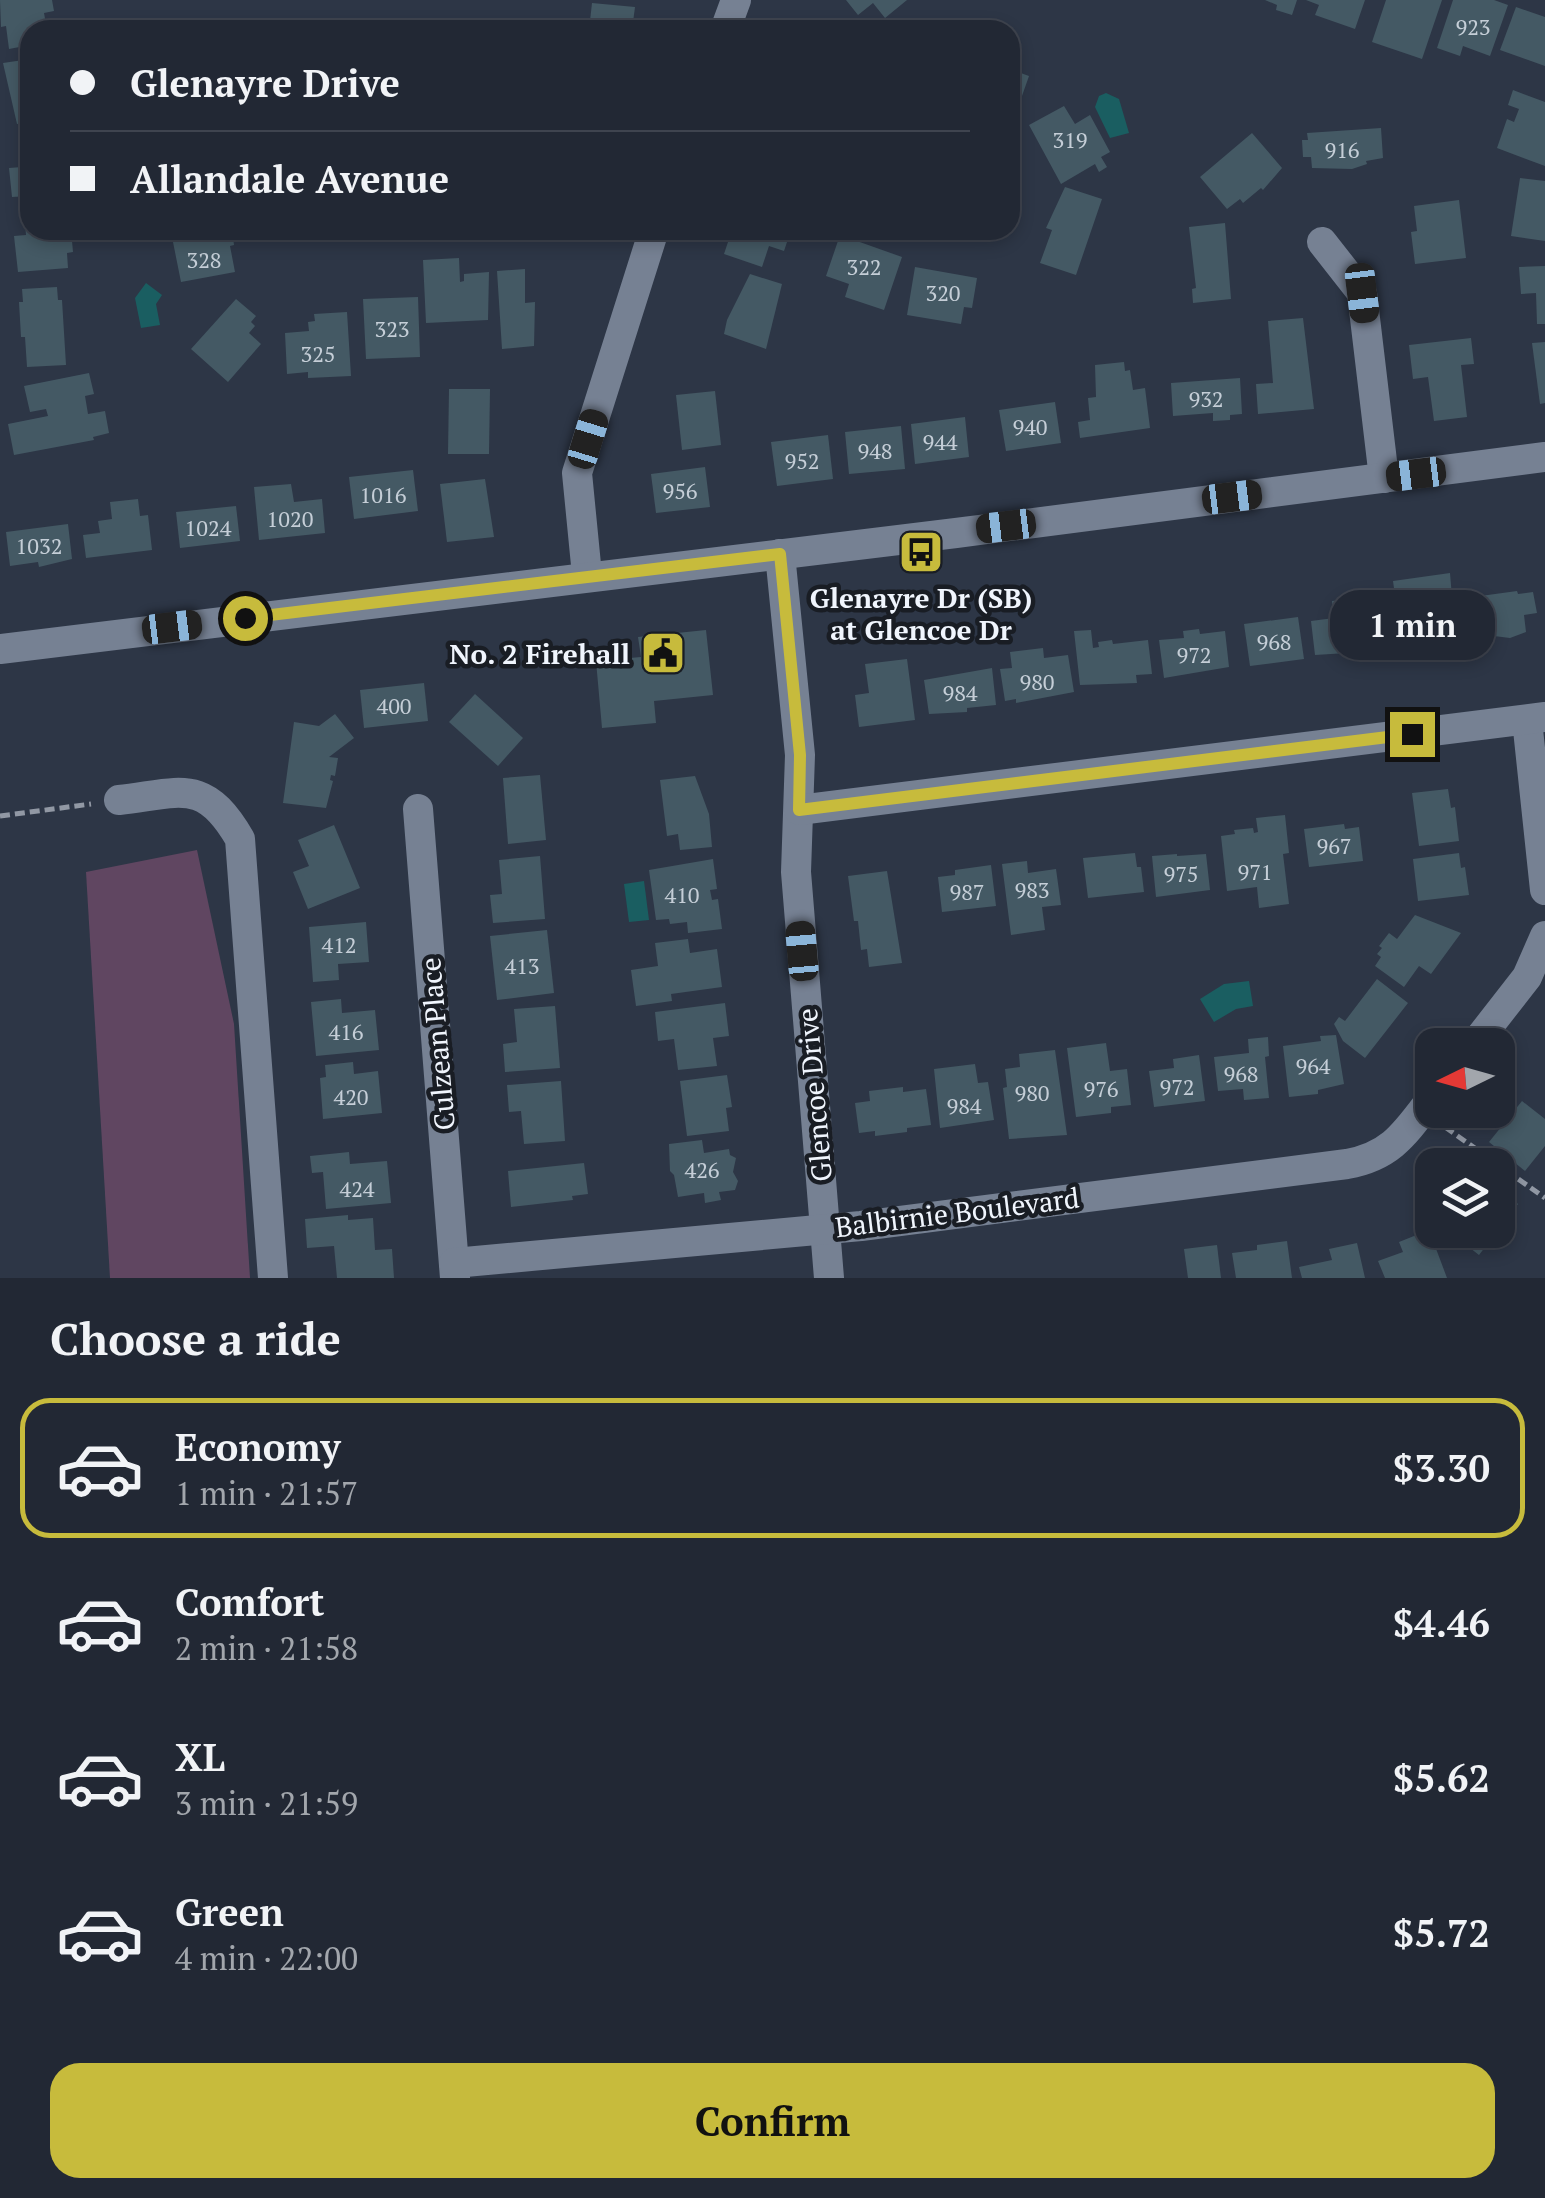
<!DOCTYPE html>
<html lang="en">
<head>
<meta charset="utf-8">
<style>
  :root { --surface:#222834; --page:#2a303c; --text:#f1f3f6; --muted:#a2a6ac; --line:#3f444f; --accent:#c7bb3c }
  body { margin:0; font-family:"PT Serif",serif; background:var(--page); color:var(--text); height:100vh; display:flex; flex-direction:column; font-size:38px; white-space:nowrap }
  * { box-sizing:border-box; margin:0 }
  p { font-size:32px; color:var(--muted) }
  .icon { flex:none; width:55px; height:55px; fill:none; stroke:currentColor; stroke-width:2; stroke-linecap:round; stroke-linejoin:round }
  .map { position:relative; height:1278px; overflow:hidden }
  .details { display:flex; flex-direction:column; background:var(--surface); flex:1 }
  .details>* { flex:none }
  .hud { position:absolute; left:20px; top:20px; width:1000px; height:220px; border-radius:30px; box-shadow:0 5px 15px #0003,0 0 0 2px var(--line); display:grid; align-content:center; height:220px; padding:0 50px; background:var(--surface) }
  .needle { width:65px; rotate:265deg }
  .fabs { position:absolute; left:1415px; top:1028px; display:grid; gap:20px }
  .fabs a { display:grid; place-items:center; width:100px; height:100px; border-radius:20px; background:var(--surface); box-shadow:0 5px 15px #0003,0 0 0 2px var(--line); font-size:50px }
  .end { position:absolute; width:45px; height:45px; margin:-22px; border:12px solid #c7bb3c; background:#111; box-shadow:0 0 0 5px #111 }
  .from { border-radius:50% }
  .bubble { position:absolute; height:70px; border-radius:30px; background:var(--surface); box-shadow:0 5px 15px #0003,0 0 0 2px var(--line); font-size:32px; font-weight:600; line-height:70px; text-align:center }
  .car { position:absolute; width:30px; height:60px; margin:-30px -15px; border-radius:12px; box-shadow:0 0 8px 2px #0007; background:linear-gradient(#222 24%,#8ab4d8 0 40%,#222 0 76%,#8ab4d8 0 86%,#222 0) }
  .hud b { display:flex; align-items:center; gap:35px; height:95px; font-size:38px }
  .hud b+b { border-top:2px solid var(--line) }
  .hud i { width:25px; height:25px; background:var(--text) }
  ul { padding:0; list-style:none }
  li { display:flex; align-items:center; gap:30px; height:140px; margin:0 20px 15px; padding:0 30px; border:5px solid transparent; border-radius:30px }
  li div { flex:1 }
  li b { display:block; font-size:38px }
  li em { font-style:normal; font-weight:600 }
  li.on { border-color:var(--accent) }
  li>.icon { width:90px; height:90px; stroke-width:1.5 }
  h2 { padding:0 50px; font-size:45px; line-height:120px }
  .action { display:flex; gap:20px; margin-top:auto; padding:20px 50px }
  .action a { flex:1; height:115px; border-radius:30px; background:var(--accent); color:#111; font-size:40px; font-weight:600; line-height:115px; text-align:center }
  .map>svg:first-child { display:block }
  .green { fill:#604661 }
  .water { fill:#1a5e61 }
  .building { fill:#445964 }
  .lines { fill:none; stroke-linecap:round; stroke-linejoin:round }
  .path { stroke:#9198a4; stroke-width:5; stroke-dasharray:10 5; stroke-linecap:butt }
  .minor { stroke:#768193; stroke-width:30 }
  .route { stroke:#c7bb3c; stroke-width:12 }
  .labels { text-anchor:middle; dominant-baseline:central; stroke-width:9; stroke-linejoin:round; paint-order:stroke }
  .number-label { font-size:22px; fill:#c5ced7 }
  .poi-label { font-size:28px; font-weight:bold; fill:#f0f5fd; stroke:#191d24 }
  .street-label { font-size:28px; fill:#f0f5fd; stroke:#191d24 }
</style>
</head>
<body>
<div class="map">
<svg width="1545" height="1278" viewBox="0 0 1545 1278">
  <rect width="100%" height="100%" fill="#2d3646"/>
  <polygon class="green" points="197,850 234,1024 250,1278 110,1278 86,872"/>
  <g class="water">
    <polygon points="1106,93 1119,99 1129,133 1110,138 1095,107 1099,96"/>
    <polygon points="146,283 162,295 156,304 160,325 141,328 135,298"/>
    <polygon points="644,881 649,920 629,922 624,884"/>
    <polygon points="1249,981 1253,1006 1236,1009 1214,1022 1200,999 1224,984"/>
  </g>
  <g class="building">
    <polygon points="0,0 52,0 54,11 44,13 47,30 30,30 30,45 9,49 6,26 1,27"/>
    <polygon points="846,0 907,0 885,18 873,3 858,15"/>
    <polygon points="1265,0 1297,0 1292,15 1276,10 1277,5"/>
    <polygon points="1306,0 1365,0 1355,29 1315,15 1319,5"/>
    <polygon points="1386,0 1442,0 1422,59 1372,42"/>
    <polygon points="1453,0 1494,0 1508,5 1490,56 1463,46 1460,56 1437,48"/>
    <polygon points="592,3 635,7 632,30 589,30"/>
    <polygon points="1516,7 1545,17 1545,66 1500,50"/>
    <polygon points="30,59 30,122 17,124 3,63"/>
    <polygon points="1010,69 1029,76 1016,113 1010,111"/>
    <polygon points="1513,90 1545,102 1545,166 1497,148 1507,119 1514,122 1519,109 1508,105"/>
    <polygon points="1064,106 1075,124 1090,115 1110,152 1101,157 1107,167 1099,172 1095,164 1061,184 1029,125"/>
    <polygon points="1381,128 1383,158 1366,161 1367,164 1352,169 1312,168 1311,157 1303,157 1302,140 1308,140 1307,133"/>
    <polygon points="1252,133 1282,168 1263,190 1261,188 1243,203 1240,199 1227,209 1200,177"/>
    <polygon points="30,135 30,196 12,197 9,168 22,167 19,136"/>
    <polygon points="1520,178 1545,181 1545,241 1511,236"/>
    <polygon points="1065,187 1102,199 1076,275 1040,263 1052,230 1046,228"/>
    <polygon points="1459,200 1466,258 1415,264 1411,232 1417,231 1414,206"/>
    <polygon points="24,210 30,210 30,230 71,230 73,252 67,253 68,268 18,272 14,236 26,235"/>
    <polygon points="1225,223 1231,299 1193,303 1192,289 1196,288 1189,227"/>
    <polygon points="202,230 232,230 234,245 230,246 235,272 181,282 172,237"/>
    <polygon points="732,230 791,230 784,251 769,246 762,267 724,254"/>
    <polygon points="840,235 902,257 884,310 845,297 849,284 826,276"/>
    <polygon points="459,258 460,282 464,281 464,274 489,272 488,320 426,323 423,260"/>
    <polygon points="1545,266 1545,324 1537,324 1536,293 1521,294 1519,267"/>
    <polygon points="915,267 977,278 972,308 964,307 961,324 907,315"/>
    <polygon points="525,269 525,303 535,302 534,346 502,349 497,271"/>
    <polygon points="750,274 782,284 766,349 724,334 727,320"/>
    <polygon points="57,287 58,300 62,300 66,365 27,367 25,337 21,337 19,302 23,302 22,289"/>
    <polygon points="418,297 420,357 366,359 363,299"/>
    <polygon points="236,299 256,316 251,322 255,326 249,333 261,344 228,382 191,349"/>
    <polygon points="347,312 351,376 308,378 308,372 287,374 285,333 309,331 308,322 315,321 314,314"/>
    <polygon points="1303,318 1314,409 1258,414 1256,384 1273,383 1268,321"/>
    <polygon points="1471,338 1474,364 1461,365 1467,417 1434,421 1428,377 1413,379 1409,345"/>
    <polygon points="1545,342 1545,403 1540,404 1532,343"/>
    <polygon points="1124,362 1125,371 1130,370 1133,390 1145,388 1150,428 1080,438 1078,422 1090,420 1088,398 1096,397 1095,365"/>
    <polygon points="89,373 94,394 85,396 88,414 105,411 109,433 93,437 94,440 14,455 8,424 48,416 46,409 30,412 24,386"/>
    <polygon points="1240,378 1242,414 1230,415 1230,420 1213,421 1213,413 1173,416 1171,383"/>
    <polygon points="449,389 490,389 489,454 448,454"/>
    <polygon points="715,391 721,445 682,450 676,395"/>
    <polygon points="1055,402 1061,443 1006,451 999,410"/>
    <polygon points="965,417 969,457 915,464 911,424"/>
    <polygon points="901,426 905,469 849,474 845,432"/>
    <polygon points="828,435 833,479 777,486 771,442"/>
    <polygon points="705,467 710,507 656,513 651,474"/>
    <polygon points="413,470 418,511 354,519 349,477"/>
    <polygon points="485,479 494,537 447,542 440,484"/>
    <polygon points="291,484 294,502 322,499 325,533 259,540 254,487"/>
    <polygon points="138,499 140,516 148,515 152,550 86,558 83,535 100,533 98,521 112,519 110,502"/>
    <polygon points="236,506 240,541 180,548 176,512"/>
    <polygon points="68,524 72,559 39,567 38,562 10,566 6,532"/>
    <polygon points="1450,573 1456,646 1440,648 1440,654 1399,659 1395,632 1400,632 1393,581"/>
    <polygon points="1517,591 1518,594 1533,592 1537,613 1524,615 1526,632 1510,638 1470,633 1466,598"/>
    <polygon points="1374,597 1379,651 1315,655 1311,621 1334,618 1332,601"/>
    <polygon points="1298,617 1304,659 1250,666 1244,624"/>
    <polygon points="1199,629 1200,634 1225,631 1229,667 1164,678 1159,640 1184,638 1183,631"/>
    <polygon points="706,630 713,695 654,701 656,723 602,728 596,661 641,657 638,637"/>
    <polygon points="1091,630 1093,648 1099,647 1098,642 1112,640 1113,644 1148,640 1152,674 1136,675 1137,683 1080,685 1074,631"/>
    <polygon points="1043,648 1044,658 1068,655 1074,692 1016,703 1016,699 1005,701 1000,669 1012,668 1010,652"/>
    <polygon points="907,659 915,720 859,727 855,695 869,693 865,664"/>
    <polygon points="992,668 996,705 967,708 967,712 929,714 924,680"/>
    <polygon points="424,683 428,721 364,728 360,690"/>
    <polygon points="475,694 523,738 498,766 449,722"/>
    <polygon points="335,714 354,738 329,757 338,758 335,776 331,775 330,780 333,781 326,808 283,803 294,722 319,726"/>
    <polygon points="540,775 546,840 508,844 503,778"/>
    <polygon points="695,776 709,814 712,847 680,850 678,834 667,836 660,780"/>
    <polygon points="1448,789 1451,808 1455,807 1459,841 1419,846 1412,793"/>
    <polygon points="1285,815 1289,853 1283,854 1289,904 1259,908 1257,887 1227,891 1221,836 1235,834 1234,830 1253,828 1254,833 1258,832 1256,818"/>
    <polygon points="1344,824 1345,829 1359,827 1363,861 1309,867 1304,829"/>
    <polygon points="334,825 360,888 308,909 293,872 309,866 298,840"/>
    <polygon points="1135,853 1137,867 1141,867 1144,892 1088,898 1083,858"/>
    <polygon points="1459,853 1461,868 1465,867 1469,895 1418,901 1413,859"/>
    <polygon points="1177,854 1177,856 1206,854 1210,890 1156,897 1152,856"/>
    <polygon points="540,856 545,919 493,923 490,895 502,894 499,860"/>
    <polygon points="713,859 717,889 710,890 712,900 718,899 722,929 688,933 687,922 670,924 669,919 656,920 649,870"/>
    <polygon points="1027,861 1028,873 1056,869 1061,905 1042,907 1045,930 1011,935 1002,864"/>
    <polygon points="991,865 996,906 942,912 938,877 955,875 955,870"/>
    <polygon points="887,871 902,963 869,967 867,949 861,950 858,921 854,921 848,876"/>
    <polygon points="1415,915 1461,933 1431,974 1419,966 1404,987 1375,966 1381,957 1377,954 1382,948 1379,946 1389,933 1397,939"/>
    <polygon points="366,922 369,962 338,964 339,980 313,982 309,927"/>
    <polygon points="547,930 554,993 497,1000 490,936"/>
    <polygon points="688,939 690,953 717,949 722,987 671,994 672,1001 636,1006 631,970 658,966 655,943"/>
    <polygon points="1377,979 1408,1003 1365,1058 1343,1041 1334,1024 1339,1017 1345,1021"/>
    <polygon points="341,999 342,1013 375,1010 379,1050 316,1056 311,1002"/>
    <polygon points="725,1003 729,1036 713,1038 717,1066 678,1070 674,1039 658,1041 655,1012"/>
    <polygon points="555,1006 560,1068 505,1072 503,1044 517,1042 514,1009"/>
    <polygon points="1336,1035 1344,1084 1318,1090 1318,1094 1289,1097 1283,1046 1321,1041 1320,1036"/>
    <polygon points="1268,1037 1269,1056 1265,1057 1269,1098 1244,1100 1243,1089 1218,1091 1214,1057 1249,1053 1248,1039"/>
    <polygon points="1106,1043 1110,1071 1127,1069 1131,1105 1111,1107 1111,1113 1076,1117 1067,1048"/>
    <polygon points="1055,1050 1067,1135 1009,1139 1003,1088 1007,1087 1005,1069 1020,1067 1019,1054"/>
    <polygon points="1199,1055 1205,1101 1154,1107 1149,1071 1174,1068 1173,1059"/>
    <polygon points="353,1062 354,1074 378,1071 382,1113 323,1119 320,1078 326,1077 325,1065"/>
    <polygon points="975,1064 978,1083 988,1082 994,1120 940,1128 934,1069"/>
    <polygon points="727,1075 732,1107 726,1108 729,1131 687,1136 680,1081"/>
    <polygon points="561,1081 565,1141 524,1144 521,1111 509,1112 507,1085"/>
    <polygon points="903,1087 903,1092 926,1089 931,1125 907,1128 907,1132 875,1136 875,1131 859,1133 855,1103 870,1101 869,1091"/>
    <polygon points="1522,1101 1545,1119 1545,1146 1525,1171 1489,1142"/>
    <polygon points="702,1140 704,1153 729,1149 730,1155 736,1158 733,1172 738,1181 735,1190 719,1192 721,1200 705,1203 704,1193 678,1197 674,1175 670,1171 669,1144"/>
    <polygon points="349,1152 350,1164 387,1161 391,1203 326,1209 323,1172 312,1173 310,1156"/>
    <polygon points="584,1163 588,1194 572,1196 573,1200 511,1207 508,1171"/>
    <polygon points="1498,1188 1518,1204 1479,1255 1447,1230 1498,1230"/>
    <polygon points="348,1215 348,1220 373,1218 375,1250 392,1249 394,1278 337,1278 334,1246 307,1248 305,1219"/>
    <polygon points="1429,1230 1447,1278 1385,1278 1378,1261 1403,1252 1399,1242"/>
    <polygon points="1287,1241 1292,1278 1236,1278 1232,1253 1257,1250 1257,1245"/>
    <polygon points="1357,1243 1365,1278 1302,1278 1299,1267 1332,1260 1329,1249"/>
    <polygon points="1217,1245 1221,1278 1188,1278 1184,1249"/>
  </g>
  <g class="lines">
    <g class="path">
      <polyline points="0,816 91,804"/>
      <polyline points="1445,1127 1545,1198"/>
    </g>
    <g class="minor">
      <polyline points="725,30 736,0"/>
      <polyline points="1322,242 1362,293 1384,478"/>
      <polyline points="780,554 800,755 796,872 829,1278"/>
      <polyline points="587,575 577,473 654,230"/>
      <polyline points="0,649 956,533 1545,457"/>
      <polyline points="1527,720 1545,890"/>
      <path d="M119,800C181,793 204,777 240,839L273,1278"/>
      <polyline points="418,809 455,1278"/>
      <polyline points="799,810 1545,717"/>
      <polyline points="1474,1045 1527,977 1545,936"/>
      <path d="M454,1263L861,1226L1347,1164C1392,1156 1406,1132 1432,1098"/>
    </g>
  </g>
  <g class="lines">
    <polyline class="route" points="245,618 780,554 800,755 799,810 1412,734"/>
  </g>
  <defs>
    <symbol id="bus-square" viewBox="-11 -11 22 22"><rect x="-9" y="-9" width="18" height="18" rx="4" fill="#c7bb3c" stroke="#191d24"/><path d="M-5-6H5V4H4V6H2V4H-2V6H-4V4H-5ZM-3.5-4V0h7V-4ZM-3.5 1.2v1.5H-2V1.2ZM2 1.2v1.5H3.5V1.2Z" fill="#111"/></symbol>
    <symbol id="civic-square" viewBox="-11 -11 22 22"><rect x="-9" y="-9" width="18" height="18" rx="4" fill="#c7bb3c" stroke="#191d24"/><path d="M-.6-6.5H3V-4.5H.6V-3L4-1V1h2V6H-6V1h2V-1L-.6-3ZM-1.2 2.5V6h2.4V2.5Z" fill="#111"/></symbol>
  </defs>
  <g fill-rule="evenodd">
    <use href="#bus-square" x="896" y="527" width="50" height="50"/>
    <use href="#civic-square" x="638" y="628" width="50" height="50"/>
  </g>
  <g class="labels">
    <g class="number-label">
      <text x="1473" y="26">923</text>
      <text x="1070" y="139">319</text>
      <text x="1342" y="149">916</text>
      <text x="204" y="259">328</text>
      <text x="864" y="266">322</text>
      <text x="943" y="292">320</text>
      <text x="392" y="328">323</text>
      <text x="318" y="353">325</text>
      <text x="1206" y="398">932</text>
      <text x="1030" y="426">940</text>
      <text x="940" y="441">944</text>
      <text x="875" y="450">948</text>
      <text x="802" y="460">952</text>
      <text x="680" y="490">956</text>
      <text x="383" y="494">1016</text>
      <text x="290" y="518">1020</text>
      <text x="208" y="527">1024</text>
      <text x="39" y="545">1032</text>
      <text x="1274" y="641">968</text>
      <text x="1194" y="654">972</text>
      <text x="1037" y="681">980</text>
      <text x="960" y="692">984</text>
      <text x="394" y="705">400</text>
      <text x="1334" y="845">967</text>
      <text x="1255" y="871">971</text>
      <text x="1181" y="873">975</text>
      <text x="1032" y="889">983</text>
      <text x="967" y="891">987</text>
      <text x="682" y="894">410</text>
      <text x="339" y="944">412</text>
      <text x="522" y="965">413</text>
      <text x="346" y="1031">416</text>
      <text x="1313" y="1065">964</text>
      <text x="1241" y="1073">968</text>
      <text x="1177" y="1086">972</text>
      <text x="1101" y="1088">976</text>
      <text x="1032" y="1092">980</text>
      <text x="351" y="1096">420</text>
      <text x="964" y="1105">984</text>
      <text x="702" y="1169">426</text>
      <text x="357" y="1188">424</text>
    </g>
    <g class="poi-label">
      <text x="921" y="597">Glenayre Dr (SB)<tspan x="921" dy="32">at Glencoe Dr</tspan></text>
      <text x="630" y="653" text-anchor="end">No. 2 Firehall</text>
    </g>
    <g class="street-label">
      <text transform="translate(437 1044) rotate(-95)">Culzean Place</text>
      <text transform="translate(814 1095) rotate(-95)">Glencoe Drive</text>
      <text transform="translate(957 1212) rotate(-7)">Balbirnie Boulevard</text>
    </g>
  </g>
</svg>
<div class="fabs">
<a><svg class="needle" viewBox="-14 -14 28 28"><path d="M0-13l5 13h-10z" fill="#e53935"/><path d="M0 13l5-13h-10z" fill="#a2a6ac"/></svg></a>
<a><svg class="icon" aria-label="layers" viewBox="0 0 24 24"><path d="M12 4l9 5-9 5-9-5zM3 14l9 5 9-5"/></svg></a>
</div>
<i class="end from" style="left:245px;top:618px"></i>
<i class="end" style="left:1412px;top:734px"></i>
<div class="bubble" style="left:1330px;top:590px;width:165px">1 min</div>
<i class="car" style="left:1362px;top:293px;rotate:173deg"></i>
<i class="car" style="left:588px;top:439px;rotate:17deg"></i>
<i class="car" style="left:1416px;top:474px;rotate:263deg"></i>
<i class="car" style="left:1232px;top:497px;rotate:83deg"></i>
<i class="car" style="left:1006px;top:526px;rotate:263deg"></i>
<i class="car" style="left:172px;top:627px;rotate:83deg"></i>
<i class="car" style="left:802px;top:951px;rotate:355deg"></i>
<div class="hud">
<b><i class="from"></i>Glenayre Drive</b>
<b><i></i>Allandale Avenue</b>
</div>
</div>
<section class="details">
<h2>Choose a ride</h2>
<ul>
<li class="on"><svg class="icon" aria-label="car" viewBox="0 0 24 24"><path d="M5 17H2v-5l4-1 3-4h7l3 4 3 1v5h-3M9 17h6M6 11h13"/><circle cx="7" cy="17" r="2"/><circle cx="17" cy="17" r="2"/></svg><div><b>Economy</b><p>1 min · 21:57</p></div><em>$3.30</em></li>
<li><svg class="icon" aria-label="car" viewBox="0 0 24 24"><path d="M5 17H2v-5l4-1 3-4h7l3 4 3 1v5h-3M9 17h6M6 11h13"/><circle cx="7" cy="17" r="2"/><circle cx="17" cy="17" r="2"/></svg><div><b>Comfort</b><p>2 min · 21:58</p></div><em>$4.46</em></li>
<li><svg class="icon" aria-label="car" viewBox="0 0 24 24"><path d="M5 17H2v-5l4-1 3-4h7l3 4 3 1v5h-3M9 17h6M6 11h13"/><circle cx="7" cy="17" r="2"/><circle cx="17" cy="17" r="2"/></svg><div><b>XL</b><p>3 min · 21:59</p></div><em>$5.62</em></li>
<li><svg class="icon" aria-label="car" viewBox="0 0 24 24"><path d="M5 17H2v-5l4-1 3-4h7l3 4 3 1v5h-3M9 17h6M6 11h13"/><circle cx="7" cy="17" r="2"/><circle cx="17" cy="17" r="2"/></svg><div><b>Green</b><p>4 min · 22:00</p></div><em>$5.72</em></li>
</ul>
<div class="action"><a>Confirm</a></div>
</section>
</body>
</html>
